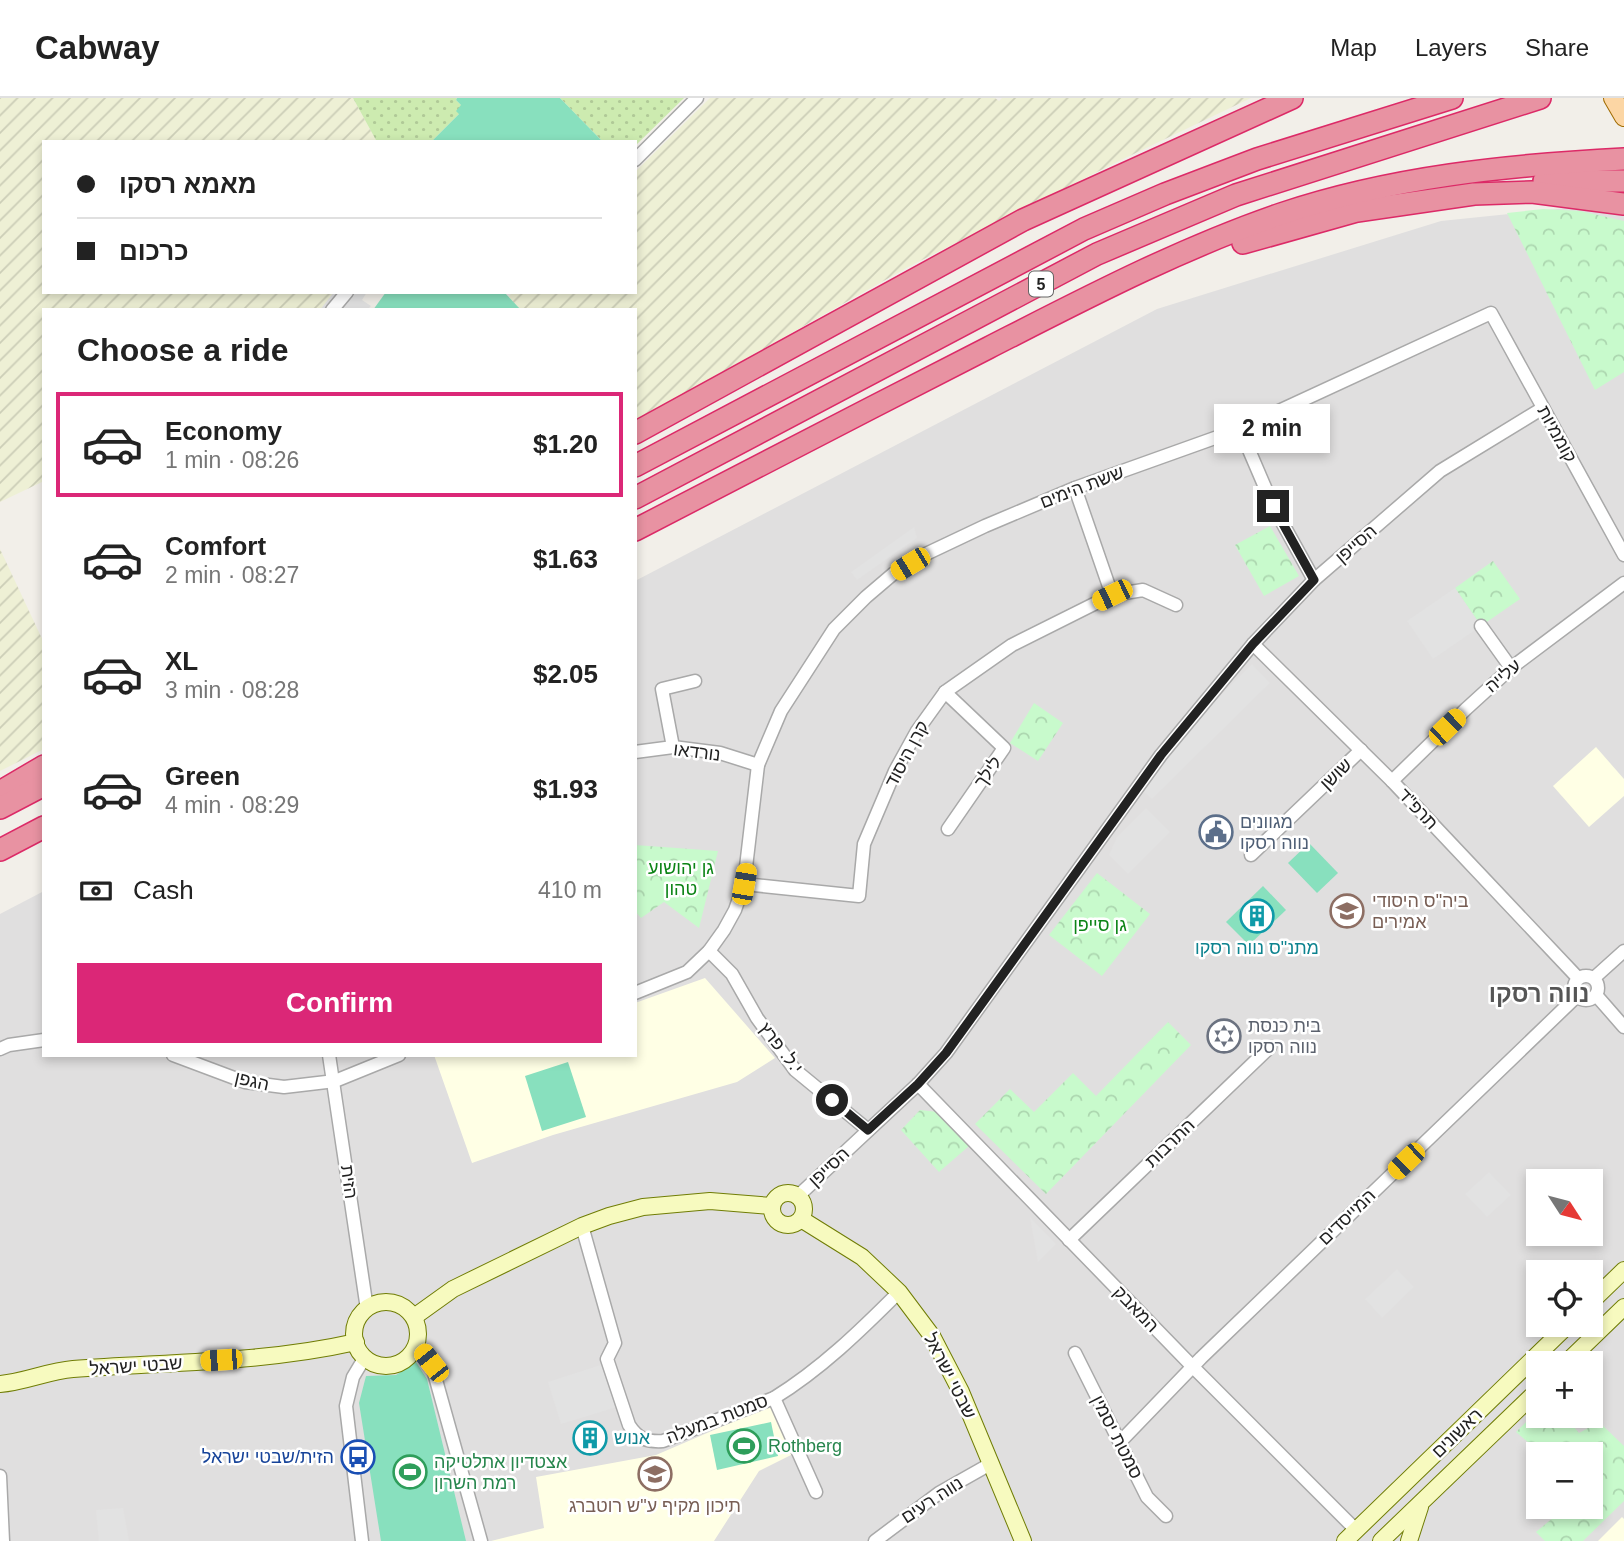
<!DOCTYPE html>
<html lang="en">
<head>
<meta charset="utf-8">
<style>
  :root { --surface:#fff; --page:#f6f6f6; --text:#222; --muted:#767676; --line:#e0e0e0; --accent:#db2777 }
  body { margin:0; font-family:Helvetica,"Noto Sans Hebrew",sans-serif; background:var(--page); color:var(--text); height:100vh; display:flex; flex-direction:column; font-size:26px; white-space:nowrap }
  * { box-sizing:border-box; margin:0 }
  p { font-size:23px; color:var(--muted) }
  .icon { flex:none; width:38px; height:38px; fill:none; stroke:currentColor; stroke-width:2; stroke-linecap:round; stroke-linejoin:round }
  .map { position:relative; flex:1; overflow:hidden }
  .details { position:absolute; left:42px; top:210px; width:595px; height:749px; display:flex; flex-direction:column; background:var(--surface); border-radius:0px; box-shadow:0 4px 10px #0003 }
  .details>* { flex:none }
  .hud { position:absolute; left:42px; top:42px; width:595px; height:154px; border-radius:0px; box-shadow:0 4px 10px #0003; display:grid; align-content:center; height:154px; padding:0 35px; background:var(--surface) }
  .needle { width:46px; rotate:126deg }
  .buttons { position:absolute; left:1526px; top:1071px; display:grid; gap:14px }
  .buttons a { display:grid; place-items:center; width:77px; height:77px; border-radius:0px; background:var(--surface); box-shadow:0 4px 10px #0003; font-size:35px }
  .end { position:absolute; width:32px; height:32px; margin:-16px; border:9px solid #222; background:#fff; box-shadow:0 0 0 4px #fff }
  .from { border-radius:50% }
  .bubble { position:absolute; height:49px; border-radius:0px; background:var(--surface); box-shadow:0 4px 10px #0003; font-size:23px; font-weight:700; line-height:49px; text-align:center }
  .car { position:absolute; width:21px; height:42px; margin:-21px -10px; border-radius:9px; box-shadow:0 0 5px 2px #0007; background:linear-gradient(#f5c518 24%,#345 0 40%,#f5c518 0 76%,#345 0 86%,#f5c518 0) }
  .hud b { display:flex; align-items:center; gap:24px; height:66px; font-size:26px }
  .hud b+b { border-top:2px solid var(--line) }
  .hud i { width:18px; height:18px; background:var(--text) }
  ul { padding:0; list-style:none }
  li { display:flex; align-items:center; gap:21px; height:105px; margin:0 14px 10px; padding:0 21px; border:4px solid transparent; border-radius:0px }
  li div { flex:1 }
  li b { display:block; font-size:26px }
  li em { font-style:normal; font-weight:700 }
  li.on { border-color:var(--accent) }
  li>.icon { width:63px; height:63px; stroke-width:1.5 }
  h2 { padding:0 35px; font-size:32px; line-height:84px }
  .pay { display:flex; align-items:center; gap:18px; height:77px; padding:0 35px; font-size:26px }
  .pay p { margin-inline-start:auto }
  .button { display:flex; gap:14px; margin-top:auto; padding:14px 35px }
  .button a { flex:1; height:80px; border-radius:0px; background:var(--accent); color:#fff; font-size:28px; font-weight:700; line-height:80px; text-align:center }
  header { display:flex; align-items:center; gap:42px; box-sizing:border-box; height:98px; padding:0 35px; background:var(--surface); border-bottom:2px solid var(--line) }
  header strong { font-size:33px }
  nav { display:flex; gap:38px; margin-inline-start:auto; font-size:24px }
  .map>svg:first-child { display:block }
  .residential { fill:#e0dfdf; fill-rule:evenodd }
  .education { fill:#ffffe5 }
  .farmland { fill:url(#farmland-furrows) }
  .grass { fill:url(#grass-dots) }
  .park { fill:url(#park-crowns) }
  .pitch { fill:#88e0be }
  .parking { fill:#e2e2e2 }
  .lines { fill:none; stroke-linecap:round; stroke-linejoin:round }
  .street-casing { stroke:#a9a9a9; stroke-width:15 }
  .secondary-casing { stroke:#707d05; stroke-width:18 }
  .primary-casing { stroke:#a06b00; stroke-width:20 }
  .highway-casing { stroke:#dc2a67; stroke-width:24 }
  .street { stroke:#fff; stroke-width:12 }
  .secondary { stroke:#f7fabf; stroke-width:16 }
  .primary { stroke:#fcd6a4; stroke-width:18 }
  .highway { stroke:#e892a2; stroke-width:21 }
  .route { stroke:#222; stroke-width:9 }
  .labels { text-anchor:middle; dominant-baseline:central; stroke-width:5; stroke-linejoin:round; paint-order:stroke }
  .shield { fill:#fff; stroke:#646464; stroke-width:2 }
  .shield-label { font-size:16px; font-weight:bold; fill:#222 }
  .street-label { font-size:18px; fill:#222; stroke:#fff }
  .service-label { font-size:18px; fill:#4e5e75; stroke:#fff; text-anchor:start }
  .park-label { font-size:18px; fill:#0c8416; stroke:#fff }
  .education-label { font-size:18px; fill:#785e54; stroke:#fff; text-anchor:start }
  .culture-label { font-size:18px; fill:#0d838f; stroke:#fff }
  .worship-label { font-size:18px; fill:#5b616d; stroke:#fff; text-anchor:start }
  .leisure-label { font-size:18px; fill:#27864d; stroke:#fff; text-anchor:start }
  .transit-label { font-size:18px; fill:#164399; stroke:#fff; text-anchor:end }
  .district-label { font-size:24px; font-weight:bold; fill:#555; stroke:#fff }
</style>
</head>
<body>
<header>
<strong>Cabway</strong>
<nav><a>Map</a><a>Layers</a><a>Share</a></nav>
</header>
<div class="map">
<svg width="1624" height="1443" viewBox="0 0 1624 1443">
  <defs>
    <pattern id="farmland-furrows" width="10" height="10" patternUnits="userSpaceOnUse" patternTransform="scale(1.75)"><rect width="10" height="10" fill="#eef0d5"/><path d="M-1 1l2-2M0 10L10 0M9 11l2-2" fill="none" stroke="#ccceb7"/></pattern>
    <pattern id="grass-dots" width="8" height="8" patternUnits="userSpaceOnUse" patternTransform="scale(1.75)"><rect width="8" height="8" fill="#cdebb0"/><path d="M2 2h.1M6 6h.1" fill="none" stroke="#b0c997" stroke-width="1.8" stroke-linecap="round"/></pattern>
    <pattern id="park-crowns" width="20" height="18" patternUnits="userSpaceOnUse" patternTransform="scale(1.75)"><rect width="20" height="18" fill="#c8facc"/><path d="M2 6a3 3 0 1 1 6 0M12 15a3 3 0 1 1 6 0" fill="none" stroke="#acd6af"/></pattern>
  </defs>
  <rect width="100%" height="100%" fill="#f2efe9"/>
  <path class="residential" d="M1624,104V1443H0V816L44,793V957H635V483L1157,211L1441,123ZM1538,1083H1591V1136H1538ZM1538,1174H1591V1227H1538ZM1538,1265H1591V1318H1538ZM1538,1356H1591V1409H1538Z"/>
  <g class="education">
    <polygon points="1596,649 1624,681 1624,698 1589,729 1553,688"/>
    <polygon points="705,880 775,960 737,984 553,1037 472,1065 434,957 635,957 635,905"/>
    <polygon points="770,1308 793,1356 759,1373 714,1443 491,1443 544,1430 536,1379 656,1357"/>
    <polygon points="1622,1419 1624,1421 1624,1443 1598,1443"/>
  </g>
  <g class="farmland">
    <polygon points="0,0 353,0 377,44 44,44 44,194 334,194 320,212 44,212 44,383 0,404"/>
    <polygon points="710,0 995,0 999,3 1002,0 1251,0 1119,63 910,168 635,323 635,212 521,212 508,199 513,194 635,194 635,74"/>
    <polygon points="0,451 44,545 44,651 0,673"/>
  </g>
  <g class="grass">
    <polygon points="353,0 457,0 456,2 461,7 459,16 431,44 377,44"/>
    <polygon points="560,0 684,0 635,48 635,44 603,44"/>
  </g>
  <g class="park">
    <polygon points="1543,111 1580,113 1624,123 1624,274 1595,292 1507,115"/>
    <polygon points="1270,428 1299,478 1264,498 1235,447"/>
    <polygon points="1493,463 1520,501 1481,528 1455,490"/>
    <polygon points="1034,605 1063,625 1038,663 1010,645"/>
    <polygon points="635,747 718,753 699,830 664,804 641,820 635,813"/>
    <polygon points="1097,775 1150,816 1102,878 1049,837"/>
    <polygon points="1168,924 1191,947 1046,1096 975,1026 1010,991 1034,1014 1073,975 1096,998"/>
    <polygon points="920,1012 938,1014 969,1048 939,1074 901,1032"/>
    <polygon points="1538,1312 1538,1318 1565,1318 1579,1335 1599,1324 1624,1348 1624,1403 1583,1443 1545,1443 1536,1434 1566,1409 1591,1409 1591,1356 1539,1356 1536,1351 1516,1334"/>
  </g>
  <g class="pitch">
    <polygon points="457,0 560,0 603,44 431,44 459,16 456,13 461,7 456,2"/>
    <polygon points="386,194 504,194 521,212 373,212"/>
    <polygon points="1309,745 1338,775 1317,795 1288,765"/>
    <polygon points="1263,788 1286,812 1249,847 1226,824"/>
    <polygon points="568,964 586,1019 542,1033 525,978"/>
    <polygon points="416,1264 427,1281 466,1443 381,1443 359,1305 366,1278 396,1277"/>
    <polygon points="771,1324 778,1358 717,1372 710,1337"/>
  </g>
  <g class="parking">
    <polygon points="334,194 367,194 362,202 371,208 367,212 320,212"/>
    <polygon points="914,429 917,440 857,482 851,474"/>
    <polygon points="1455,490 1481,528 1433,561 1407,523"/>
    <polygon points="1252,566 1270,585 1152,701 1138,689 1161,657"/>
    <polygon points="1146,710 1170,734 1128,776 1109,757 1117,739"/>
    <polygon points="1489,1074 1511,1097 1487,1119 1465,1096"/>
    <polygon points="1030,1119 1056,1146 1038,1164"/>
    <polygon points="1397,1171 1414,1189 1382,1220 1365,1201"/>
    <polygon points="607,1265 620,1308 561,1326 548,1284"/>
    <polygon points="123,1410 129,1443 99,1443 96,1412"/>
  </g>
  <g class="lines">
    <defs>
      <g id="street">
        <polyline points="635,62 697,0"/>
        <polyline points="332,212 347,194"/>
        <polyline points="1240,331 1273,408 1314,482"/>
        <polyline points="1075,390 1112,497"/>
        <polyline points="1481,528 1511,570"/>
        <polyline points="1253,546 1392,683 1578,880"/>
        <polyline points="945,594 1004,650 948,731"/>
        <polyline points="673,649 662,591 695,583"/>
        <polyline points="635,654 673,649 720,655 758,667"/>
        <polyline points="1392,683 1466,611 1511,570 1624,485"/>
        <polyline points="1251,757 1361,652"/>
        <polyline points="744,786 859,798 864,746 895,673 917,633 945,594 1012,547 1112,497 1143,492 1176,507"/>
        <polyline points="709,853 732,876 757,920 795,972 868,1032"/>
        <circle cx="1586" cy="890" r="12"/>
        <polyline points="1594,880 1624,853"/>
        <polyline points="635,895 687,874 709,853 724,832 735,812 744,786 758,667 781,613 834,531 866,499 893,476 928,455 985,428 1075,390 1240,331 1491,215 1624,457"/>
        <polyline points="1596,897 1624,929"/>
        <polyline points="0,951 9,947 44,942"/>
        <polyline points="173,957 245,984 284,989 335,983 399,957"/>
        <polyline points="329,957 367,1211"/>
        <polyline points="918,986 1192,1268 1356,1432"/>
        <polyline points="798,1098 918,986 946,955 1161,657 1253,546 1314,482 1440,373 1543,310"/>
        <path d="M582,1128L615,1245L607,1261L629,1327C638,1341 647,1344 663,1343L774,1300C821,1271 860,1233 899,1194"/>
        <polyline points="1069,1142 1270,949"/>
        <polyline points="416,1246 431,1264 481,1443"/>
        <polyline points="1075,1255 1147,1399 1166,1418"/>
        <polyline points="774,1300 816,1394"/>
        <polyline points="1120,1344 1201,1260 1577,898"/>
        <polyline points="0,1378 3,1443"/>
        <polyline points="362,1443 346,1308 353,1279 365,1259"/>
        <polyline points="875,1443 939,1395 992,1365"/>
      </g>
      <g id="secondary">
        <circle cx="788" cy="1111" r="16"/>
        <polyline points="801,1121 862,1159 899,1194 932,1238 961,1294 1023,1443"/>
        <polyline points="1591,1204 1624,1172"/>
        <circle cx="386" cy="1236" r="32"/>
        <polyline points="414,1219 453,1191 582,1128 609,1118 643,1109 710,1103 772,1108"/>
        <polyline points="1566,1265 1624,1209"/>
        <path d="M0,1286C25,1284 48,1273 73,1271C168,1264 263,1265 356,1244"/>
        <polyline points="1345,1443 1568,1227"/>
        <polyline points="1381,1443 1538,1292"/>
        <polyline points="1409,1443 1420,1409"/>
      </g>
      <polyline id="primary" points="1613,0 1624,19"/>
      <g id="highway">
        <polyline points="1544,83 1624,83"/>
        <polyline points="1243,145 1357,113 1474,96 1532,94 1624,106"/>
        <polyline points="635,335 1023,122 1292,0"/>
        <polyline points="635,368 1084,131 1165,96 1257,61 1452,0"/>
        <polyline points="635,400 1097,156 1236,97 1540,0"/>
        <path d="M635,432C753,371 870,310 988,250C1084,201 1179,151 1281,116C1391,79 1508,67 1624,61"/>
        <polyline points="0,694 44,668"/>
        <polyline points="0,710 44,687"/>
        <polyline points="0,752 44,729"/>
      </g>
    </defs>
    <use href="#street" class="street-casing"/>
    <use href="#secondary" class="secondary-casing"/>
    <use href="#primary" class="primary-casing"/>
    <use href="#highway" class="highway-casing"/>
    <use href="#street" class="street"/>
    <use href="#secondary" class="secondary"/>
    <use href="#primary" class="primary"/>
    <use href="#highway" class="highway"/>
  </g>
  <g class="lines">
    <polyline class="route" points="832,1002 868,1032 918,986 946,955 975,915 1161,657 1253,546 1314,482 1273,408"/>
  </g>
  <defs>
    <symbol id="civic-ring" viewBox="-11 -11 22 22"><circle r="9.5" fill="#fff" stroke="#5c6f8a" stroke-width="1.5"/><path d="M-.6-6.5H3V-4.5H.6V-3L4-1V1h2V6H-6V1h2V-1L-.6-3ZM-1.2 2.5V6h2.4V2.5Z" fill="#5c6f8a"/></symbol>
    <symbol id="school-ring" viewBox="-11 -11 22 22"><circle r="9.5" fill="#fff" stroke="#8d6e63" stroke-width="1.5"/><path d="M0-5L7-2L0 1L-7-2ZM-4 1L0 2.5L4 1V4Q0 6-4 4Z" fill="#8d6e63"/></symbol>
    <symbol id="building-ring" viewBox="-11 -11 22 22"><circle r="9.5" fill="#fff" stroke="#0f9aa8" stroke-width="1.5"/><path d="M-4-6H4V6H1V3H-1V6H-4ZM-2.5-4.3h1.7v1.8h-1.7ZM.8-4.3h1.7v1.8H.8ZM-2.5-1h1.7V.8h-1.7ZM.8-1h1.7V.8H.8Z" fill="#0f9aa8"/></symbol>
    <symbol id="synagogue-ring" viewBox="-11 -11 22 22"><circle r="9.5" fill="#fff" stroke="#6b7280" stroke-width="1.5"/><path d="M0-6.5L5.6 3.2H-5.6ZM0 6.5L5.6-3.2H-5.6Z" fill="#6b7280"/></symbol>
    <symbol id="stadium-ring" viewBox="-11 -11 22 22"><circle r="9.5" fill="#fff" stroke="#2e9e5b" stroke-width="1.5"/><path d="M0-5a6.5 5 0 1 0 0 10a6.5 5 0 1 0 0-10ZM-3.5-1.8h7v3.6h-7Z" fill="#2e9e5b"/></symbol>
    <symbol id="bus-ring" viewBox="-11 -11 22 22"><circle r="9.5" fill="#fff" stroke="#1a4fb4" stroke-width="1.5"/><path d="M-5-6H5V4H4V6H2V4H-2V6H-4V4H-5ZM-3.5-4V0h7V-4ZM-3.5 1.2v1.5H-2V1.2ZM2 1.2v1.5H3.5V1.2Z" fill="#1a4fb4"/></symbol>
  </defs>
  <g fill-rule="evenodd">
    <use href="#civic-ring" x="1197" y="715" width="38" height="38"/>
    <use href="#school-ring" x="1328" y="794" width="38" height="38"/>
    <use href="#building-ring" x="1238" y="799" width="38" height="38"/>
    <use href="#synagogue-ring" x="1205" y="919" width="38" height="38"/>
    <use href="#building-ring" x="571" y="1321" width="38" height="38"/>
    <use href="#stadium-ring" x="725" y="1329" width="38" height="38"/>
    <use href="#bus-ring" x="339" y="1340" width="38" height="38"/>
    <use href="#stadium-ring" x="391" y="1355" width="38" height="38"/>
    <use href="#school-ring" x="636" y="1357" width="38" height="38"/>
  </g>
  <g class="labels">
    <rect class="shield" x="1029" y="173.5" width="24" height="25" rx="5"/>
    <g class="shield-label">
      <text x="1041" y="186">5</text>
    </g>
    <g class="street-label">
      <text transform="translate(1557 336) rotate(61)">קוממיות</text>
      <text transform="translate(1082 389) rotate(-21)">ששת הימים</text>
      <text transform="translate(1356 446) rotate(-41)">הסייפן</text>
      <text transform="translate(1503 578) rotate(-40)">עלייה</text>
      <text transform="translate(697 654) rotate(7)">נורדאו</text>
      <text transform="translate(907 656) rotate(-62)">קרן היסוד</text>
      <text transform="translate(988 674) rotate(-55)">לילך</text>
      <text transform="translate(1336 676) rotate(-44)">שושן</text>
      <text transform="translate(1418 711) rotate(47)">תרפ"ד</text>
      <text transform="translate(781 950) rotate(52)">י.ל. פרץ</text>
      <text transform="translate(252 983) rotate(13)">הגפן</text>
      <text transform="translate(1170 1045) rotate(-44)">התרבות</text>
      <text transform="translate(829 1069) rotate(-43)">הסייפן</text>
      <text transform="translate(349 1084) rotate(82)">הזית</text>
      <text transform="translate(1347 1119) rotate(-44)">המייסדים</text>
      <text transform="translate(1136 1211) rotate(46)">המאבק</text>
      <text transform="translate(136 1268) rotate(-4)">שבטי ישראל</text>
      <text transform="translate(950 1278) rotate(63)">שבטי ישראל</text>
      <text transform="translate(717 1321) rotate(-21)">סמטת במעלה</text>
      <text transform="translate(1457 1335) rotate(-44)">ראשונים</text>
      <text transform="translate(1117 1339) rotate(63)">סמטת יסמין</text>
      <text transform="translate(932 1402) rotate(-33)">נווה רעים</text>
    </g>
    <g class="service-label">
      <text x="1240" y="724">מגוונים<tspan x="1240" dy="21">נווה רסקו</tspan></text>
    </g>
    <g class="park-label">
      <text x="681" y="770">גן יהושוע<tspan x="681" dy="21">טהון</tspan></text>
      <text x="1100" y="827">גן סייפן</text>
    </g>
    <g class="education-label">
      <text x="1372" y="803">ביה"ס היסודי<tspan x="1372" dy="21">אמירים</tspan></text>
      <text x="655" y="1408" text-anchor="middle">תיכון מקיף ע"ש רוטברג</text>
    </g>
    <g class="culture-label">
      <text x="1257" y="850">מתנ"ס נווה רסקו</text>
      <text x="614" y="1340" text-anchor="start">אנוש</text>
    </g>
    <g class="worship-label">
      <text x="1248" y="928">בית כנסת<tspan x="1248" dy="21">נווה רסקו</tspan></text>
    </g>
    <g class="leisure-label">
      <text x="768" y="1348">Rothberg</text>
      <text x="434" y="1364">אצטדיון אתלטיקה<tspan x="434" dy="21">רמת השרון</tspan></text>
    </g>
    <g class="transit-label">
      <text x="334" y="1359">הזית/שבטי ישראל</text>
    </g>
    <g class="district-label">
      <text x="1539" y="895">נווה רסקו</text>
    </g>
  </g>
</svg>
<div class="buttons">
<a><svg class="needle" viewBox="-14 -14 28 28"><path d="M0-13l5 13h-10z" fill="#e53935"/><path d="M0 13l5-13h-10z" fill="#767676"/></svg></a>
<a><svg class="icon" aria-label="locate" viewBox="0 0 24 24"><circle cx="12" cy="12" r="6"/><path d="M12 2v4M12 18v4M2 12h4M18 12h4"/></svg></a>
<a>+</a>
<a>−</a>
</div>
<i class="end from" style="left:832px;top:1002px"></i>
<i class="end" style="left:1273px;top:408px"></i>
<div class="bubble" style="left:1214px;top:306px;width:116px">2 min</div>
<i class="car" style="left:910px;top:466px;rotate:239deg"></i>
<i class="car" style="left:1112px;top:497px;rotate:244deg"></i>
<i class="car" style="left:1447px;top:629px;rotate:46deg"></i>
<i class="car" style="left:744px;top:786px;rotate:10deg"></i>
<i class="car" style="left:1406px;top:1063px;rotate:226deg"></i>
<i class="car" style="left:221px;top:1262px;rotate:266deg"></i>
<i class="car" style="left:431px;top:1265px;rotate:322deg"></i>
<div class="hud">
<b><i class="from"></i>מאמא רסקו</b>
<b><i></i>כרכום</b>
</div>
<section class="details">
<h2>Choose a ride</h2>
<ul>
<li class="on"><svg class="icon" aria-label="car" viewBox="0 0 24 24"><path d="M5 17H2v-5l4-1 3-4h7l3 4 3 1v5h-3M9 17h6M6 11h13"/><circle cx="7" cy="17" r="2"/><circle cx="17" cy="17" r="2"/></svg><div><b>Economy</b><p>1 min · 08:26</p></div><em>$1.20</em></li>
<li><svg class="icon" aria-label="car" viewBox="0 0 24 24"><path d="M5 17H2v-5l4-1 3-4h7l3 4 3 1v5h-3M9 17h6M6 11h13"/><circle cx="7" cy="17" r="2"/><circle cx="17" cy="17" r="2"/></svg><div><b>Comfort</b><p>2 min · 08:27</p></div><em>$1.63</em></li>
<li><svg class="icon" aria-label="car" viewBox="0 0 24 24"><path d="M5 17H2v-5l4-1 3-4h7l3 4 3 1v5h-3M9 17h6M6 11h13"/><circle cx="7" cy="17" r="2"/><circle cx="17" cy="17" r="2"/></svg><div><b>XL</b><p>3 min · 08:28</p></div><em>$2.05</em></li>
<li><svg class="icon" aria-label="car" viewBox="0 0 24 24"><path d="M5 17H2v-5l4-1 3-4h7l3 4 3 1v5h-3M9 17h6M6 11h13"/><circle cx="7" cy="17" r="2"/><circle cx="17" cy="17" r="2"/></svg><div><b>Green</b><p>4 min · 08:29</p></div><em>$1.93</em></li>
</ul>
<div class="pay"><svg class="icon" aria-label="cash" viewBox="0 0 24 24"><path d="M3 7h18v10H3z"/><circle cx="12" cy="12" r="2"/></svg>Cash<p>410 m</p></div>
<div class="button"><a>Confirm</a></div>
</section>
</div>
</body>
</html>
